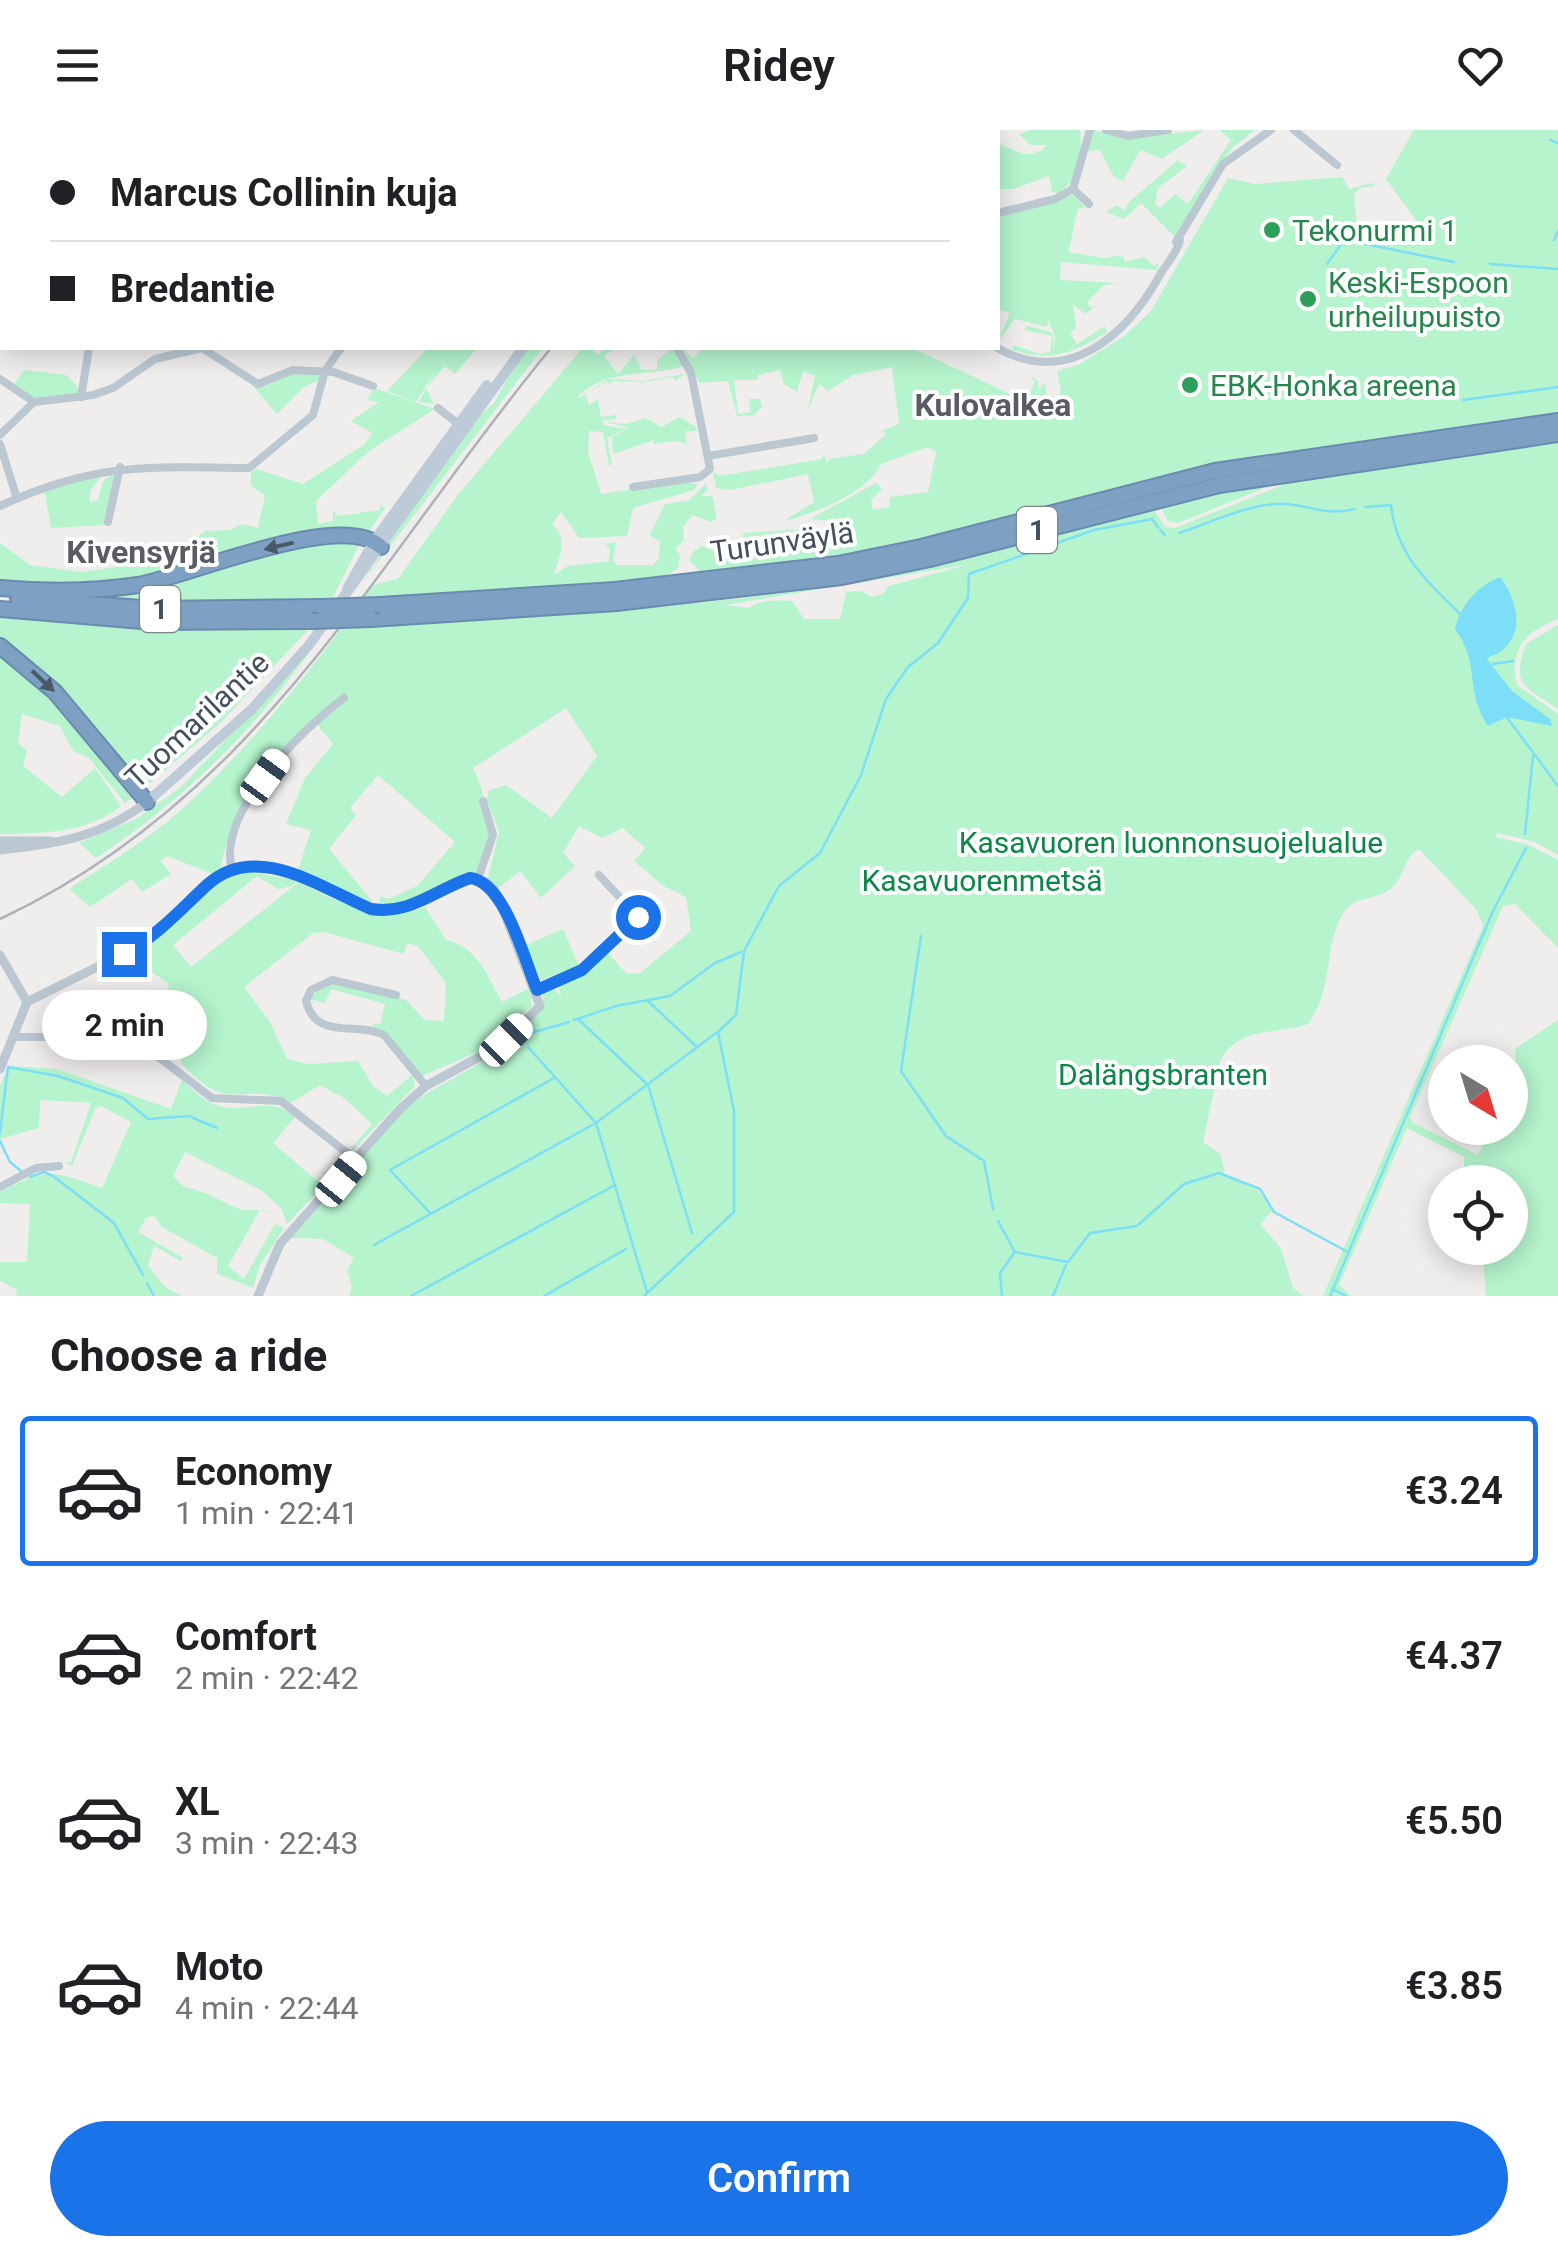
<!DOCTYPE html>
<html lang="en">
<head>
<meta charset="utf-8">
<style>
  :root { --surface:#fff; --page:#f6f6f6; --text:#202124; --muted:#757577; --line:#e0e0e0; --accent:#1a73e8 }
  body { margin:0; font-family:Roboto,sans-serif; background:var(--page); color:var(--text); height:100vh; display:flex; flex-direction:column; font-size:38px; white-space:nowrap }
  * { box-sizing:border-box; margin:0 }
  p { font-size:32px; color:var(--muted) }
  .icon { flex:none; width:55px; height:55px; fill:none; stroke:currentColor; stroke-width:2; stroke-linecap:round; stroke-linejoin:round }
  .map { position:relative; height:1166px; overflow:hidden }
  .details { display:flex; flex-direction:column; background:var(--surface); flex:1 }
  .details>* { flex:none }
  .hud { position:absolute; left:0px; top:0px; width:1000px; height:220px; box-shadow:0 5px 25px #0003; display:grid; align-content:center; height:220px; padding:0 50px; background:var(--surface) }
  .needle { width:65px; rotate:142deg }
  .buttons { position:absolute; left:1428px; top:915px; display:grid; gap:20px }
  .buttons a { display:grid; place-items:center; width:100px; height:100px; border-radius:50%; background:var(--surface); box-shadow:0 5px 25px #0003; font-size:50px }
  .end { position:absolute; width:45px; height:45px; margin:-22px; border:12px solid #1a73e8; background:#fff; box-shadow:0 0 0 5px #fff }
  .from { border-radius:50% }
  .bubble { position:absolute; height:70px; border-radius:35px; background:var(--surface); box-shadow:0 5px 25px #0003; font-size:32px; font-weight:600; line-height:70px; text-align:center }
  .car { position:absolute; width:30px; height:60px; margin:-30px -15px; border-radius:12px; box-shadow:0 0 8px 2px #0007; background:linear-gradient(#fff 24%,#345 0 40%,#fff 0 76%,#345 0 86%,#fff 0) }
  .hud b { display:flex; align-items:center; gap:35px; height:95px; font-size:38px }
  .hud b+b { border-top:2px solid var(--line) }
  .hud i { width:25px; height:25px; background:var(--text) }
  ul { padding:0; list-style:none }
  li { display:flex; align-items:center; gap:30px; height:150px; margin:0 20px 15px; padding:0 30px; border:5px solid transparent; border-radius:10px }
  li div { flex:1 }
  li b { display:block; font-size:38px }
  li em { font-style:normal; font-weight:600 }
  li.selected { border-color:var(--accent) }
  li>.icon { width:90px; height:90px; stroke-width:1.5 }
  h2 { padding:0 50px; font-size:45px; line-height:120px }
  .primary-button { display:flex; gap:20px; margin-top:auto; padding:20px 50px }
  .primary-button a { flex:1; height:115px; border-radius:60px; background:var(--accent); color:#fff; font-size:40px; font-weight:600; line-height:115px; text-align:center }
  header { display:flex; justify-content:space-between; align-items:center; height:130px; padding:0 50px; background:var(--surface); font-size:45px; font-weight:600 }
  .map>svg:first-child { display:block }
  .green { fill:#b5f4cd; fill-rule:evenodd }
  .water { fill:#7cdef7 }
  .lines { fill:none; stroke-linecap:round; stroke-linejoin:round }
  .stream { stroke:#7cdef7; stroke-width:2.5 }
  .motorway-casing { stroke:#698baf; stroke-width:18 }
  .minor { stroke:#bbc8d2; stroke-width:8 }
  .tertiary { stroke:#bbc8d2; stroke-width:9 }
  .secondary { stroke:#bdcbd9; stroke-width:10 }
  .motorway { stroke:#7ea0c3; stroke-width:14 }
  .rail { stroke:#aeb2b9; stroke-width:2.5 }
  .motorway-bridge-casing { stroke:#698baf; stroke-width:18; stroke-linecap:butt }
  .motorway-bridge { stroke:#7ea0c3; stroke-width:14 }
  .oneway { fill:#495967 }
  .route { stroke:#1a73e8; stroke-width:12 }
  .leisure-dot { fill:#2e9e5b; stroke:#fff; stroke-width:4 }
  .labels { text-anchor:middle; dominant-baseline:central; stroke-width:8; stroke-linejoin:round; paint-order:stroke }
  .shield { fill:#fff; stroke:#7b858e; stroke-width:2.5 }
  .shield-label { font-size:28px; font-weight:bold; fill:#43515d }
  .leisure-label { font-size:30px; fill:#27864d; stroke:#fff; text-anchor:start }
  .street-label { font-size:30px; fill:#43515d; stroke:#fff }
  .park-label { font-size:30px; fill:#0b8748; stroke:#fff }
  .neighbourhood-label { font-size:32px; font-weight:bold; fill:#595d63; stroke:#fff }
</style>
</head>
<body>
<header><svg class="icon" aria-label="menu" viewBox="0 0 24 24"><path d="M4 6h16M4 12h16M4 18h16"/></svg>Ridey<svg class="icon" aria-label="heart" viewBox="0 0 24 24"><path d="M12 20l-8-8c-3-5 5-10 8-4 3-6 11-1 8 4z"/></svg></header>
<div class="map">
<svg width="1558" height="1166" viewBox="0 0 1558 1166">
  <rect width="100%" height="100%" fill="#f0eded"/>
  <g class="green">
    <path d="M1031,0H1080C1082,24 1081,50 1058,63L1052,62L1049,46L1013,59H999L998,13C1015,21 1031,32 1047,15H1030L1019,4Z"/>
    <polygon points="1094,0 1126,9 1204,0 1162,29 1140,20 1123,51 1114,47 1100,20 1087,21"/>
    <polygon points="1220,0 1255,0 1231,19 1175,107 1141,73 1124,89 1106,82 1117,75 1124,81 1130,71 1178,30 1187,36 1158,58 1155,74 1160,78 1175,64 1188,74 1231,10"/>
    <path d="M1414,0H1558V489C1526,501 1508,520 1517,555L1558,584V725L1535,712L1497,703L1496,707L1529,715L1558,730V818L1515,774L1503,776L1410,987L1413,993L1478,1025L1490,998H1510L1516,918L1558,890V1166H1486L1482,1118H1510V1052H1464V1027L1407,998L1339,1155L1351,1166H1323L1483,796L1476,779L1419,719C1405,726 1404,746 1393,757C1379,770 1354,766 1344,782C1323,814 1335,857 1308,894C1275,905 1239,896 1220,931L1203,1012L1221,1025L1225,1045L1257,1060L1273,1080L1260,1094L1281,1118L1293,1158L1304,1166H349L352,1157L347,1140L354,1128L323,1109L291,1108C332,1069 378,993 426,964C458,944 545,905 543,862L552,858L561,866L559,855L580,845L606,821L627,844L640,843L691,801L686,767L662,755L634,731L645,718L623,698L602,708L579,696L563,723L575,736L541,768L520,741L497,759L488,748L499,702L487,670L489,660L506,655L552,688L597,626L566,578L473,638C481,652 489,686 490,702C491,714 481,731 476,743L402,776L379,777L380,766L388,769L417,756L455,712L378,645L350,678L356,685L329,719L373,772L297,743L311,700L286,694L305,648L333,614L315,592L326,579C285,612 225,688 221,740L213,744L167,726L161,731L171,744L142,762L132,749L90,777L69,759C107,734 148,710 182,679C243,624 294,561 344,495C526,488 709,480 888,445C977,428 1064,400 1152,376L1165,397L1175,398L1291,352L1363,341L1351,312L1149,349L959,402L854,426L715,444L700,442L689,430L694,421L702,416L714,421L744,411L743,403L800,399L804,421L842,414L846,409L832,391L810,389L876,353L882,359L871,370L873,380L889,377L890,367L928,362L936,322L928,317L881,334C868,363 813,384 784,391L814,372L808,344L730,360L716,358L713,342L719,346L822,329L824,323L827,333L829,329L864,324L886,304L882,301L899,294L892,237L853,245L828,261L819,254L807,283L815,246L803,241L797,262L784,254L780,240L758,245V250H734L738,284L751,282L749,269H760L762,277L754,285L737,286L728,251L699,253L683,218L693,228L704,218H912L1040,278V262L1038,275L1027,268L1035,252L1029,245L1038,251L1039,260L1045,252L1046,264L1056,268L1061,262L1057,241L1078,235L1123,207L1151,181L1228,48L1255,54L1342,47L1349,59L1372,53L1375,56L1360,58L1354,64L1357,97L1417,108L1419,94L1386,49ZM970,434L889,456L883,464L872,467L861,461L846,462L840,489H804L792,471C778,470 760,470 749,478L725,475Z"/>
    <path d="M1073,65L1085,77L1078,79C1073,94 1073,107 1068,122L1104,128L1122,125L1125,132L1144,127L1154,136L1160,132L1156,140L1061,132L1060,150L1119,153L1104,155L1087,172L1091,178L1099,174L1085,184L1073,174L1076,198L1070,203L1077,214L1105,196L1107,202C1080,219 1052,235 1012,219L1014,215L1040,224L1050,222L1052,206L1024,200L1027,196L1051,202L1053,205V222L1055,205L1048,190L1047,197L1015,189L998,211L1010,183L998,179V87Z"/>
    <polygon points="428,218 477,218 455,244 445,236 426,258 434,274 419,272 436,240 416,272 387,261"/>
    <polygon points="525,218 543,218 361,454 473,291 494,273"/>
    <path d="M590,218L598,225L604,218H615L604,226L618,244L634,225L642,240L657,239V230L673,218L685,236C644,248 611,237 578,266L579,268L608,249L642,251L685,244L675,251L673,247L643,252V256L641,252L612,251L610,256L608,251L585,264L589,275L602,267L598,270L601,287L616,285V289L603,290V295L625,299L607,308L612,334L609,336L603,302L589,301L588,322L601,364L682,352L698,354L694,360L633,378L627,406L579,408L561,382L552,395C570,407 558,430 554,445L568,436L609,431L610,418L605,414L616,412L613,430L617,435H653L659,428L660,412L650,405L665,374L689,370L706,354L708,359L701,366H712L717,388L711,392L692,385L683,397L684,410L675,419L680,425L678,438L662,448L361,471L372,455L398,449L457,366L581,220Z"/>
    <polygon points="24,240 66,245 78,257 78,263 34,271 13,256"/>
    <polygon points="297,242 318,244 320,249 303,258 277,284 252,255 270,254"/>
    <polygon points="374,258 435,279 369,321 316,371 318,394 333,391 333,380 338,386 380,380 379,375 385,378 369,402 338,402 150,449 91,457 0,454 0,413 30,435 81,442 160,431 206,401 230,400 242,394 258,398 265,365 251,356 251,342 256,339 303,354 365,314 372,303 351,291 379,272 367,270"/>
    <polygon points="679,287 695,296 697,301 685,301 687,314 675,311 654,314 654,310 613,324 612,307 628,298 606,292 626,294 645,288 662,297"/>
    <polygon points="104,342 90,361 90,372 98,370 103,351 114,343 106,395 51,398 44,359"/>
    <polygon points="1276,353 1178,393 1168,391 1159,373"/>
    <polygon points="362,409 331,471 143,473 81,468 78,464 282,418"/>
    <polygon points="0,486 111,497 312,496 219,594 142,660 0,514"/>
    <path d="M1558,495V579C1526,556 1510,557 1526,514Z"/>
    <path d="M311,520C252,602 181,672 96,728L79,713L136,689L180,658Z"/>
    <path d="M0,522L41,553L136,664L125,673L89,628L73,621L60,596L22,584L18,613L27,621L23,636L62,667L95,638L121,676C85,704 44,703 0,704Z"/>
    <path d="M248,742L297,750L292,756L278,759L257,746L173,815L191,837L299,752C343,773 377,796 425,777L446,810C477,816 488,847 502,872L529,858L532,876L480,921L422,946L372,898L373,893L380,895L385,874L331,859L325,873L309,869L327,853L345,854L406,870L425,890L444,891L446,853L418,816L407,813L404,824L324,802L313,803L244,857L270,892L287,929L309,934L358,931L373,956L387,966L412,945L415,956L353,1020L349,1021L372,994L344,968L320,955L290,973C245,947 232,990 181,933L184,897L178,891H168L156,922L136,916L138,875L164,869L169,854L152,842L145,820L220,751Z"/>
    <polygon points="563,799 579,836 541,850 523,816"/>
    <path d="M9,936L57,939L171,979L182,950C194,961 206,974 223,977C250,982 272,966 295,987L273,1013L320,1053L342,1026L344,1033L287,1094L281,1078L261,1060L185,1022L173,1046L184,1057C210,1062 220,1072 240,1079C252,1083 260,1076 271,1084L260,1080L228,1136L244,1149L275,1094L284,1098L260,1135L253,1158L217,1144V1128L162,1097L154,1086L146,1088L138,1102L183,1128L181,1131L154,1116L148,1135L165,1157L182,1166H16L17,1160L0,1151V1132H27L30,1074L0,1073V1062C48,1037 53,1041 102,1058L131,992L101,976L95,979L72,1036L65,1033L71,1032L91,973L40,970L39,998L0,1009V955Z"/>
  </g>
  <path class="water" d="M1500,447C1516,467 1527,504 1500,522C1496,525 1490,525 1487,529L1512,561L1550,589L1552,596L1507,587L1488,596C1464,560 1481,534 1455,499C1461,475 1477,456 1500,447Z"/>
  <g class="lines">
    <g class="stream">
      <polyline points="1550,10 1558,13"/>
      <polyline points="1554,110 1558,101"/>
      <polyline points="1360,113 1454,132"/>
      <polyline points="1327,134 1344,110"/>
      <polyline points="1490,134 1558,139"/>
      <polyline points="1463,270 1558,257"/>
      <path d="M1365,377L1391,375C1396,426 1428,452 1461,485"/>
      <polyline points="1160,400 1165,405"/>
      <path d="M1179,403C1212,393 1250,372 1285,374C1314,376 1324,386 1355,379"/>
      <polyline points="1493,534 1513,531"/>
      <polyline points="1505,585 1558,656"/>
      <polyline points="1525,704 1533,626"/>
      <polyline points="921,806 901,941 946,1006 984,1031 993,1079"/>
      <polyline points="648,871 697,917"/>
      <polyline points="578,889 648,955 692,1103"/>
      <polyline points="574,890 616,876 670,866 715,833 741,822"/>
      <polyline points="514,908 569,892"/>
      <polyline points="528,917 596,993 647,1162"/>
      <polyline points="0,1003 8,937 58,946 123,968 148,989 189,986 217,998"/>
      <polyline points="0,1011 10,1032 21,1041"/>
      <polyline points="30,1047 44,1042 53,1046 114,1093 143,1145"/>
      <polyline points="430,1083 390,1040 554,948"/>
      <polyline points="998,1091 1015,1122 1068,1132 1090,1103 1137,1096 1184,1054 1219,1043 1260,1059 1274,1082 1346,1121"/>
      <polyline points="374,1115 596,993 716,903"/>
      <polyline points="147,1153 154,1166"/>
      <polyline points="1334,1160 1346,1166"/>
      <polyline points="411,1166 615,1055"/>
      <polyline points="544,1166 626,1119"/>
      <polyline points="644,1166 734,1082 734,981 718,902 736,885 744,821 779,756 820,723 861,645 886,569 908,537 938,513 968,468 969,444 1094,400 1152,389 1158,397"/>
      <polyline points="1002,1166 1000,1143 1014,1123"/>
      <polyline points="1053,1166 1066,1135"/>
      <polyline points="1330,1166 1493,781 1526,718"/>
    </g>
    <defs>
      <g id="motorway">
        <path d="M0,458C46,462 92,462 138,455C189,446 342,379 381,417"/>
        <polyline points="18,469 155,479 322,477"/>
        <polyline points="380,475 615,460 838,434 921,417 1215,341 1558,291"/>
        <polyline points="0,479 154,492 312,491"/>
        <polyline points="371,489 616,473 842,447 930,429 1219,355 1558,304"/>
        <polyline points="0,516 55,562 147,672"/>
      </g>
    </defs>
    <use href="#motorway" class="motorway-casing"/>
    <g class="minor">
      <polyline points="563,0 565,2"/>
      <polyline points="1106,0 1128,6 1168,0"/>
      <polyline points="1294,0 1337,35"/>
      <polyline points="242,2 242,0"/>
      <polyline points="406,2 406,0"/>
      <polyline points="1073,59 1089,74"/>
      <polyline points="998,83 1055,69 1073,59 1090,0"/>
      <polyline points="0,104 2,104"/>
      <polyline points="1176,112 1223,34 1271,0"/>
      <path d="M997,218C1069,258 1127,205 1161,143C1168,132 1178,121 1180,110"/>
      <polyline points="0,249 34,272 0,305"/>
      <polyline points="81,267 89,218"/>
      <polyline points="34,272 93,265 113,258 155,229 202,218 258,254 293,240 333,242 373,256"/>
      <polyline points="438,278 462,297"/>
      <polyline points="0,314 17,369"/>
      <polyline points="708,326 814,308"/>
      <polyline points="633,357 700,347 710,339 691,243 677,218"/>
      <path d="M0,376C96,332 146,337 249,338L313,285L325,241L341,218"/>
      <polyline points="108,392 120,337"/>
      <path d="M232,739C216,683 303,598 344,568"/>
      <polyline points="478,749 493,705 483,671"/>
      <polyline points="537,860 581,840 638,787 599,745"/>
      <path d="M396,865L332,850L311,860L306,871C316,911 356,891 384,905L426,956"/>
      <polyline points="15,907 80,907 157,926 212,968 281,971 356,1030"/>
      <polyline points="0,1057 36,1038 59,1036"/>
    </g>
    <g class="tertiary">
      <polyline points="39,0 46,2"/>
      <polyline points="13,2 16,0"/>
      <polyline points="574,2 576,0"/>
      <polyline points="0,10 2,9"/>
      <polyline points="0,711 51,711"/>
      <path d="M0,720C56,714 102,707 147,672"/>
      <polyline points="0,825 27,872"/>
      <polyline points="27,872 145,813 216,747 241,737 280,739 371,779 386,781 409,777 470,748 486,752 496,762 540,876 501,915 426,956 400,979 280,1114 258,1166"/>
      <polyline points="0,939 27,872"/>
    </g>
    <g class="secondary">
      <polyline points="778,2 788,0"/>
      <polyline points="347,459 374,411 487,255"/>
      <polyline points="147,672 252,579 309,515 523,218"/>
    </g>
    <use href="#motorway" class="motorway"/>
    <g class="rail">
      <polyline points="879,2 890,0"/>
      <path d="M0,789C262,666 375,431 551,218"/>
    </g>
    <defs>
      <g id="motorway-bridge">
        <polyline points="322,477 380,475"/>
        <polyline points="312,491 371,489"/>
      </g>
    </defs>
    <use href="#motorway-bridge" class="motorway-bridge-casing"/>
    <use href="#motorway-bridge" class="motorway-bridge"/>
  </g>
  <defs><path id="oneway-solid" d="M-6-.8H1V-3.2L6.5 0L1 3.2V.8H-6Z" transform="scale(2.5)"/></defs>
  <g class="oneway">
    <use href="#oneway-solid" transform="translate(279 416) rotate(167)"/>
    <use href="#oneway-solid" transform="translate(43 551) rotate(43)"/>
  </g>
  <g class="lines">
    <path class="route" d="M124,824C157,806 179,781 207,755C256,710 321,758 371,779C410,785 435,760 470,748C505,752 524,829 537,860L582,840L638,787"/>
  </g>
  <g class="leisure-dot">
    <circle cx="1272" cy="100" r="10"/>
    <circle cx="1308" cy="169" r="10"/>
    <circle cx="1190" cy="255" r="10"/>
  </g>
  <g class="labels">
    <g class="shield">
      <rect x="1017" y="377" width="40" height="46" rx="8"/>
      <rect x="140" y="456" width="40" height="46" rx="8"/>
    </g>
    <g class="shield-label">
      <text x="1037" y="400">1</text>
      <text x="160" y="479">1</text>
    </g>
    <g class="leisure-label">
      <text x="1292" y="100">Tekonurmi 1</text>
      <text x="1328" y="152">Keski-Espoon<tspan x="1328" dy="34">urheilupuisto</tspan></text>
      <text x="1210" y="255">EBK-Honka areena</text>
    </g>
    <g class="street-label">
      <text transform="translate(782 412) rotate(-8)">Turunväylä</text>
      <text transform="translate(197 590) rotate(-43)">Tuomarilantie</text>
    </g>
    <g class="park-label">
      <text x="1171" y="712">Kasavuoren luonnonsuojelualue</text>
      <text x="982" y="750">Kasavuorenmetsä</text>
      <text x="1163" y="944">Dalängsbranten</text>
    </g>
    <g class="neighbourhood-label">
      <text x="993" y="275">Kulovalkea</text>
      <text x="141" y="422">Kivensyrjä</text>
    </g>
  </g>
</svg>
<div class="buttons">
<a><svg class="needle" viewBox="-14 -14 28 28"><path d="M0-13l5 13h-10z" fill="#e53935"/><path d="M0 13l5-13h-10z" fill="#757577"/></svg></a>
<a><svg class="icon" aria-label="locate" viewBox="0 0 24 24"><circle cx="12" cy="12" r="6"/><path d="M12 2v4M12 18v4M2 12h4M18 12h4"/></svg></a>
</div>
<i class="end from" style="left:638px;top:787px"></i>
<i class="end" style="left:124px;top:824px"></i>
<div class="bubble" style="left:42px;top:860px;width:165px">2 min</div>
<i class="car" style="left:265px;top:647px;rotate:36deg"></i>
<i class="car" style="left:506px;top:910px;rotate:45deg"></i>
<i class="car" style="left:341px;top:1049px;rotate:39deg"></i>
<div class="hud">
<b><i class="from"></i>Marcus Collinin kuja</b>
<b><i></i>Bredantie</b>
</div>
</div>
<section class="details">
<h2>Choose a ride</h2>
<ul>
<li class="selected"><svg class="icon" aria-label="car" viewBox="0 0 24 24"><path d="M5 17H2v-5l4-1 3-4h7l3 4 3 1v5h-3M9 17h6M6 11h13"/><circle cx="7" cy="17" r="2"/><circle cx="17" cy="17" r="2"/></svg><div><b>Economy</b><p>1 min · 22:41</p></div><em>€3.24</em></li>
<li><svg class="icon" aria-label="car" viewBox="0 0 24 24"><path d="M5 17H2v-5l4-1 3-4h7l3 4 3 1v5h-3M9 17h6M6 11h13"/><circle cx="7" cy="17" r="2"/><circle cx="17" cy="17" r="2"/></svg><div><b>Comfort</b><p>2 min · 22:42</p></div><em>€4.37</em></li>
<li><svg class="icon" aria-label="car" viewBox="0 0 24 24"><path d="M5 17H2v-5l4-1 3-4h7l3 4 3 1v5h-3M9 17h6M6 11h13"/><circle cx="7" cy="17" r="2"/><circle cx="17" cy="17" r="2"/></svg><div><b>XL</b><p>3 min · 22:43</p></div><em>€5.50</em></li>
<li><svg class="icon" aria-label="car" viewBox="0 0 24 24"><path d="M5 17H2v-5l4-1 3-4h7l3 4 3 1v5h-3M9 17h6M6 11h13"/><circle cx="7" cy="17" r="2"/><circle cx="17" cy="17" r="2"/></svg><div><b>Moto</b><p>4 min · 22:44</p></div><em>€3.85</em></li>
</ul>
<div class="primary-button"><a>Confirm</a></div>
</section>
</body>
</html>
